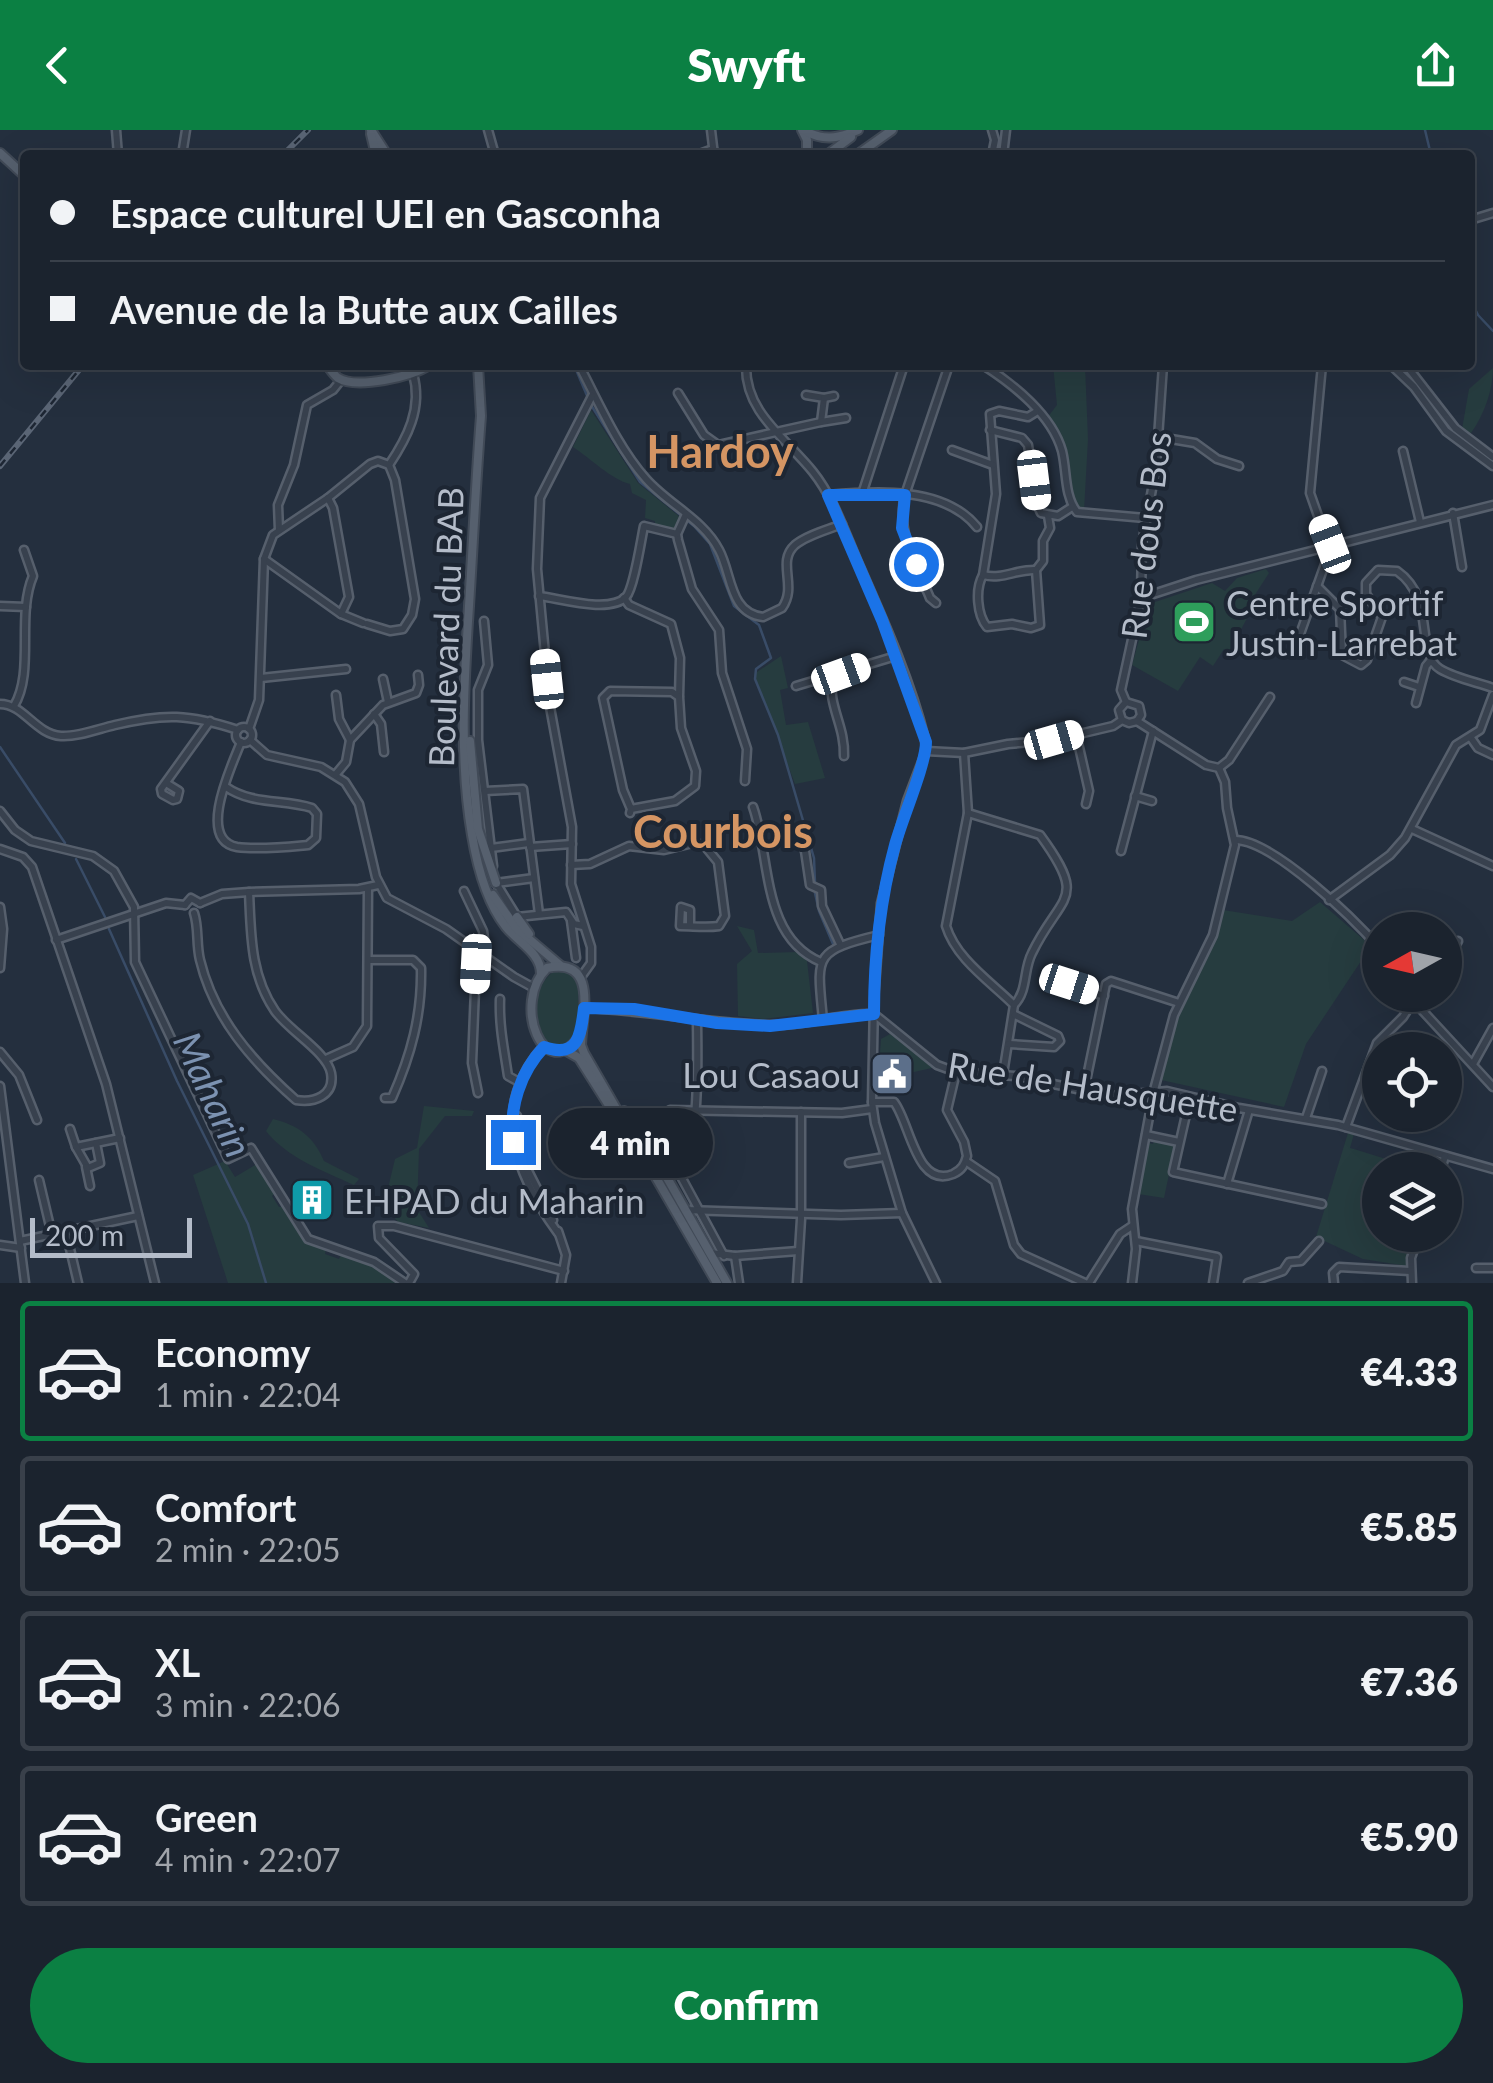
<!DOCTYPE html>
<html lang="en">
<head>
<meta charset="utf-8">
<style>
  :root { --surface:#1b232e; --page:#242b36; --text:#f1f3f6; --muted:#a0a4aa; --line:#39404a; --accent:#0b8043 }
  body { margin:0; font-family:Lato,sans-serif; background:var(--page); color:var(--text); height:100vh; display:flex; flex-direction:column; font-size:38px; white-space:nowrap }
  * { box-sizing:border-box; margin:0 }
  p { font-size:32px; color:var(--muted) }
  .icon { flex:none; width:55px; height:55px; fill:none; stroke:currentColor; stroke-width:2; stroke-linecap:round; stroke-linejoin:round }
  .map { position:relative; height:1153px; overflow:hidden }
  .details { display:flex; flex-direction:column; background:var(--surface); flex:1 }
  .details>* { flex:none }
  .guide { position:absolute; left:20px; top:20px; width:1455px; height:220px; border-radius:10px; box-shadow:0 10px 40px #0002,0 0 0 2px var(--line); display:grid; align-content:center; height:220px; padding:0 30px; background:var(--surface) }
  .needle { width:65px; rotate:262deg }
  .controls { position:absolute; left:1362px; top:782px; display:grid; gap:20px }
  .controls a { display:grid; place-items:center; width:100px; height:100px; border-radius:50%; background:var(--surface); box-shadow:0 10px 40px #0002,0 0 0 2px var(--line); font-size:50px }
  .scale { position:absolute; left:30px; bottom:25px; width:162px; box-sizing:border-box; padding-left:10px; border:5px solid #b4bcc9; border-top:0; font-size:28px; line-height:35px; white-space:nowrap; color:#b4bcc9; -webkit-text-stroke:8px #1d2633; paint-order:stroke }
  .end { position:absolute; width:45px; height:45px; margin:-22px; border:12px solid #1a73e8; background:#fff; box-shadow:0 0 0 5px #fff }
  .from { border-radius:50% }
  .bubble { position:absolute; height:70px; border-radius:35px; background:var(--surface); box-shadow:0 10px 40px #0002,0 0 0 2px var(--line); font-size:32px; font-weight:800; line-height:70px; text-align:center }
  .car { position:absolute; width:30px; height:60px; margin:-30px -15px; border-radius:12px; box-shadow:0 0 8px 2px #0007; background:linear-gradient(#fff 24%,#345 0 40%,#fff 0 76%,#345 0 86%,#fff 0) }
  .guide b { display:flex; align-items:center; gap:35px; height:95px; font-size:38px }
  .guide b+b { border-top:2px solid var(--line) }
  .guide i { width:25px; height:25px; background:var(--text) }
  ul { padding:18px 0 0; list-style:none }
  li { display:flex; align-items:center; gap:30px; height:140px; margin:0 20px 15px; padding:0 10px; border:5px solid var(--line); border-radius:10px }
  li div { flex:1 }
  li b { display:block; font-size:38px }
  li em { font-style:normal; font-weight:800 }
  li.on { border-color:var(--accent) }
  li>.icon { width:90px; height:90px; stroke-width:1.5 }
  .button { display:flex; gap:20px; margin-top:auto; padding:20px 30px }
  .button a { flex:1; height:115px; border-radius:60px; background:var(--accent); color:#fff; font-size:40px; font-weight:800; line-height:115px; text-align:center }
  header { display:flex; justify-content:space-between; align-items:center; height:130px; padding:0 30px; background:var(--accent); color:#fff; font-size:45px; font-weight:800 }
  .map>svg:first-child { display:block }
  .green { fill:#263c3f }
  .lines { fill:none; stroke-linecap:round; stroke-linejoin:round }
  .stream { stroke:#394c67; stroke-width:2.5 }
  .minor-casing { stroke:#565f6c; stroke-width:11 }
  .major-casing { stroke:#414a57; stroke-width:12 }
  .minor { stroke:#38414e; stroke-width:6 }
  .major { stroke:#56606e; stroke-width:8 }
  .rail-casing { stroke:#5a6575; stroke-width:6 }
  .rail { stroke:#1d2633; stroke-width:2.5; stroke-dasharray:8; stroke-linecap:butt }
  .route { stroke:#1a73e8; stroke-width:12 }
  .labels { text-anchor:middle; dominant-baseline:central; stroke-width:8; stroke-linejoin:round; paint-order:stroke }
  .street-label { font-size:35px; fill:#b4bcc9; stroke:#1d2633 }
  .poi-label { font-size:35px; fill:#b4bcc9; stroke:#1d2633; text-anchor:start }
  .water-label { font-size:38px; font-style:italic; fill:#7c92b1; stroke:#1d2633 }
  .district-label { font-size:45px; font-weight:bold; fill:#d59563; stroke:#1d2633 }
</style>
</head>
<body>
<header><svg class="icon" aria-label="back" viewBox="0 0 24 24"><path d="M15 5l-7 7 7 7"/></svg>Swyft<svg class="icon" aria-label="share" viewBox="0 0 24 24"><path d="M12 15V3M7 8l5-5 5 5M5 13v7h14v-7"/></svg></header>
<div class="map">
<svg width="1493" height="1153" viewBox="0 0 1493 1153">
  <rect width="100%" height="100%" fill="#242f3e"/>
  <g class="green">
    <polygon points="1053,235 1085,235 1088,309 1084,381 1075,372 1065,316 1047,288 1057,275"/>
    <path d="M1493,238C1493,260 1484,285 1471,303L1462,299L1469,259Z"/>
    <path d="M591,280L638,353L680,387L675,400L655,395V391L645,388L646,370L632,363L630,354C612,350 590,328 573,317Z"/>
    <polygon points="1266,439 1269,443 1249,474 1253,477 1229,522 1224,519 1213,536 1200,527 1178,561 1132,535 1149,474 1212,453 1225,461 1237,448"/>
    <polygon points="781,526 788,558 780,560 786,595 808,592 825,648 795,654 754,544"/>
    <polygon points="1320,772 1371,816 1306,914 1284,977 1161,950 1180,880 1214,814 1223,780 1292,791"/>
    <polygon points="737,796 754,800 758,823 798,822 807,831 813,883 763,889 738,886 737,834 752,821"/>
    <path d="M553,842C580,838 579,860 578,880C577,888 578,898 575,905C570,913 563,915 554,916C527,906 532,856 553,842Z"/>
    <polygon points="890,904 932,936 932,938 878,950 881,909"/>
    <polygon points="424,976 474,981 472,986 445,986 419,1019 417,1079 429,1098 398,1092 384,1075 395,1029 417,1018"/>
    <path d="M273,989C298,995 314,1007 324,1031L359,1049L354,1055C324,1041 287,1028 266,1001Z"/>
    <polygon points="1348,1003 1354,1004 1350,1018 1354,1019 1402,1034 1408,1018 1437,1030 1435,1040 1380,1040 1380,1105 1415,1105 1407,1136 1363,1129 1316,1107"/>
    <polygon points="1154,1010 1175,1016 1164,1068 1138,1064 1149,1013 1153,1014"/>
    <polygon points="225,1031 235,1047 257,1034 275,1063 272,1066 279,1077 283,1076 308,1114 326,1120 325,1124 339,1129 341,1125 378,1138 400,1153 228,1153 193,1045"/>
  </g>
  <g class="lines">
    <g class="stream">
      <polyline points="1425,0 1431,25"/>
      <polyline points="1470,169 1478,185 1493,201"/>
      <polyline points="574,235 588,268"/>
      <polyline points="591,275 640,352 694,396 710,414 734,476 759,495 771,528 756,539 755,549 778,605 814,728 815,753"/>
      <polyline points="0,617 65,713"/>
      <polyline points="76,729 105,787"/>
      <polyline points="815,763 819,781 833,814"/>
      <polyline points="109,799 177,951 248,1094 266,1153"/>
    </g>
    <defs>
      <g id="minor">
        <polyline points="116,0 118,25"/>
        <polyline points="488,0 495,25"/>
        <polyline points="711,0 714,25"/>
        <polyline points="992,0 995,10 992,25"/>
        <polyline points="182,25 186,0"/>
        <polyline points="697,25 713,19"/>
        <polyline points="1003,25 1006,0"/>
        <polyline points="1470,90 1493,83"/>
        <path d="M579,235C599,273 617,316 646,349C669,375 703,389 719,420C732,444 729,483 763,487L782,478C798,456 776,432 795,415C807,405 827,400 842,394"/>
        <path d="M746,235C745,283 786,308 813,342C833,367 844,400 857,430C882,487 910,548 925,609L926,621L907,671L881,773L874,871L872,972L875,993L902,1083L936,1153"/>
        <path d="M983,235C1013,254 1052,285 1062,321C1067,341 1064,366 1077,382L1145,388"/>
        <polyline points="1391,235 1414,257 1446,301 1493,336"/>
        <polyline points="1406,235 1455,298 1493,327"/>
        <polyline points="678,263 704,305 718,315 821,292 824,268 806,265"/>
        <polyline points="824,268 834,266"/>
        <path d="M1036,282L1028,287L999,281L990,284L996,364L983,445C975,459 977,485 987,497L1012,494L1031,498L1040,495L1036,440L1043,431V411L1050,398L1048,386"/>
        <polyline points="821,292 846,288"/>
        <polyline points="990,300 1022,308 1028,315 1037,374 1041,383 1058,386 1072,377"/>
        <polyline points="1159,307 1195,313 1217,329 1239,336"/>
        <polyline points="952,320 993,335"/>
        <polyline points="1403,321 1420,392"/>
        <path d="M389,335C407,308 423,278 413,244"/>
        <polyline points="862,364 904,235"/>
        <path d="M828,365C876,361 944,356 977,397"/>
        <polyline points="328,368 333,378 349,467 341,484"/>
        <polyline points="1453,383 1462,437"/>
        <polyline points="686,384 677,404 678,410 692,459 719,500 722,543 747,619 745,651"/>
        <polyline points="279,400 278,375 294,335 307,275 333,260 341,250"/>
        <polyline points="264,429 341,484 363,493"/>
        <path d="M983,445C1003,450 1016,439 1036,440"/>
        <path d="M1317,456L1340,479L1342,525L1361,535L1367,530L1382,487L1366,464V453L1378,440L1397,441C1437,469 1414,523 1440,539C1455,548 1476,552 1493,558"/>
        <path d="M539,466C559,468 609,484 626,467C634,458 641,410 644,396L677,404"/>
        <polyline points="624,468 629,475 671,494 680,528 679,566"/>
        <polyline points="1141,468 1196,450 1493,375"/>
        <path d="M936,473L930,468C916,435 896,402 905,365L949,235"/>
        <polyline points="0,476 26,477"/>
        <polyline points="484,491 488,535 478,560 478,610 493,736"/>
        <polyline points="367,494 390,501 403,499 412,485 415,469 395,350 389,335"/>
        <polyline points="1300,504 1330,420 1310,363 1322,235"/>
        <path d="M831,546C829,579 845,596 844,626"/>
        <polyline points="261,548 346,539"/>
        <polyline points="383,549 388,572"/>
        <polyline points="1404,552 1419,557"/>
        <polyline points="796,556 896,526"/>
        <polyline points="336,565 339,589 350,610"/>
        <polyline points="1126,572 1121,560 1141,468 1142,414 1156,337 1163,235"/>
        <polyline points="1126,572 1139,576 1141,585 1137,591"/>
        <polyline points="1416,573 1426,536 1431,530"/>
        <path d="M0,574C24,574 35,604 61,606C78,607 98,599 115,595C165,583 189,584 238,600"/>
        <path d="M14,576C35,541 16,486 33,446L24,420"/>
        <polyline points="374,584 381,594 384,622"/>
        <polyline points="1122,590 1129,593 1137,591 1206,635 1219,638"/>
        <polyline points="1122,590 1119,580 1126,572"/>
        <circle cx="244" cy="605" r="8"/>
        <polyline points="249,599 259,570 264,429 273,405 328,368 370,334 378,331 389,335"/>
        <polyline points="1076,604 1089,661 1086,674"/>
        <polyline points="1471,608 1478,618 1493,625"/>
        <polyline points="250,610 267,625 321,637 345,652 359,674 376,747 387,768 446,799 514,847 534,858"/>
        <polyline points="926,621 964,623 1008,614 1054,610 1113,596 1122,590"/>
        <path d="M964,623L968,683L946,796C956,829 991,852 1014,875L1003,944"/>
        <polyline points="1219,638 1229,630 1270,567"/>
        <polyline points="336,644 346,632 350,610 383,575 416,563 419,555 418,545"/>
        <polyline points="166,653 179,661 177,669 173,670 162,664 161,659 210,591"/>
        <path d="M226,657C252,675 283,669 312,678L317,684L316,708L308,715C286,717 258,720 237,717C196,710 232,635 241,612"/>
        <polyline points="485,661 523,659 539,784"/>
        <polyline points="1135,666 1152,671"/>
        <path d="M753,677C771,728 761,807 821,832"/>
        <polyline points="0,681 15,700 31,711 93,726 114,741 134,777 135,832 228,1029 251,1018 308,1109 374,1132 405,1153"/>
        <polyline points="630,683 631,679 675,671 695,656 696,641 681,598 679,567 672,562 610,561 603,568 623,660 631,679"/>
        <path d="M968,683L1040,705C1089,772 1061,763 1032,823C1023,840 1028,861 1014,875"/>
        <polyline points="1412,699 1493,736"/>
        <path d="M1235,710C1273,710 1354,789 1380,819"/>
        <polyline points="800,711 805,721 810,755 821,760 822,776 840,814"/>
        <polyline points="530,717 572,714"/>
        <polyline points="491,718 529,713"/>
        <polyline points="0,719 23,727 32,737 106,954 155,1153"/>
        <polyline points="1121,721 1153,601"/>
        <path d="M571,735L590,734L629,716L664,720L693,713L704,715L718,732L725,786L719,796C706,798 693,796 680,796L681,777L690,780V796"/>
        <polyline points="496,753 517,787 566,782 574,794 583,796"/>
        <polyline points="496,753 534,748"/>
        <polyline points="464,761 483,801 485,816 476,834 472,933 478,963"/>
        <polyline points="1329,770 1390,725 1405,708 1456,615 1480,600 1493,565"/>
        <polyline points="200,773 222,764 249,762 359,759 378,755"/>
        <polyline points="185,775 191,768 200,773"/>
        <polyline points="0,777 3,799 0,838"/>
        <path d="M194,783C199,798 196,814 200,830C214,888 252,931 296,970C314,973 335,966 331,943C327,922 289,901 275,881C250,845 251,803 249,762"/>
        <polyline points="571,791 576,828"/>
        <polyline points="56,810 166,773 185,775"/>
        <path d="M368,830H413L421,838C422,885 411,925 392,968H385"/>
        <polyline points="1445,834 1458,811"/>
        <polyline points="581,847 591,833 591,817 571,754 572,697 550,577 537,439 540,368 592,266"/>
        <polyline points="1069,854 1104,866"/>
        <polyline points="1408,865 1493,957"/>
        <path d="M500,869C499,896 504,919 508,946L521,953"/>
        <path d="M584,878C647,880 709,894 772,895C806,896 839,883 874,884L937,935L956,942L1015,946L1110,966L1167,961L1239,978L1338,995L1493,1039"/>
        <path d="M823,890C817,826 812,821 879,805"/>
        <polyline points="1009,914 1054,917 1060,911 1058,906 1015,885"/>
        <path d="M543,917C489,978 515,1044 558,1103"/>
        <polyline points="0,922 19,945 37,990"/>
        <polyline points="326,929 353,917 367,896 368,758"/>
        <polyline points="1473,934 1493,898"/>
        <polyline points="0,956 25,1153"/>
        <polyline points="1084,961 1106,854 1111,851 1179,873"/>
        <polyline points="1190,967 1173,1042 1322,1074"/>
        <path d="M872,972H894C910,992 916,1059 953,1044C962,1040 965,1034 967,1026L964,1012L947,980L956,942"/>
        <polyline points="670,980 842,983 872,979"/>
        <polyline points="517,986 520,1025 553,1090"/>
        <polyline points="1306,988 1322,941"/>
        <polyline points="1346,997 1377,913 1403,887 1417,865"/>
        <polyline points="70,999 76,1017 120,1008"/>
        <polyline points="1146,1005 1179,1012"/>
        <polyline points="76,1017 88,1038 100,1033 96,1013"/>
        <polyline points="672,1030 724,1126"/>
        <path d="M658,1032C664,1031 677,1032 682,1029C701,1017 697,913 697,890"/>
        <polyline points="967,1032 995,1051 1014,1115 1021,1124 1085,1153"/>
        <polyline points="849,1033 884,1027"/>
        <polyline points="86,1037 90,1056"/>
        <polyline points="1441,1040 1445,1026"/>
        <polyline points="39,1050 52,1105"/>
        <polyline points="1227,1054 1249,980"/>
        <polyline points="686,1080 841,1085 902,1083"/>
        <polyline points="558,1101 566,1125 561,1153"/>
        <polyline points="66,1102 78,1153"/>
        <polyline points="20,1111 138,1086"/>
        <polyline points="1136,1111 1217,1127 1213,1153"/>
        <polyline points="0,1115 21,1118"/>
        <polyline points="710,1123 735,1126 798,1121"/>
        <polyline points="735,1126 739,1153"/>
        <polyline points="1476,1138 1493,1138"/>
        <polyline points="409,1153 414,1144 379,1108 378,1096 394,1096 564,1141"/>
        <polyline points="797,1153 801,1089 801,982"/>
        <polyline points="1089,1153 1120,1104 1132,1096"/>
        <polyline points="1132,1153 1136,1119 1132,1079 1154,960 1174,885 1213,805 1235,715 1227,678 1225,652 1219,638"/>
        <polyline points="1248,1153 1283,1141 1289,1132 1301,1131 1319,1111"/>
        <polyline points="1334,1153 1333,1143 1339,1137 1410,1141"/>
        <polyline points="1412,1153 1411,1128 1419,1105"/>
      </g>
      <g id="major">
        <polyline points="371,0 387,25"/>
        <polyline points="802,0 807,10 807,25"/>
        <path d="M803,0C823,11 837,9 858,0"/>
        <polyline points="371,4 376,25"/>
        <polyline points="0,23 25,46"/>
        <polyline points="827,25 851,7"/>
        <polyline points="857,25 892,0"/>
        <path d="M327,235C330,239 334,245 338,248C356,259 413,247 429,235"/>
        <path d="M478,235L481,286C476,349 473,413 469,476C464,552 459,630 472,705C477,735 487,773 506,797C519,813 541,823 541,844"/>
        <polyline points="470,611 478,699 496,753"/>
        <polyline points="493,765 516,798 561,836"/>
        <polyline points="517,787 529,804"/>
        <path d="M581,904C544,959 511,872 547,838C599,827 582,885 581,915L584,923L717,1153"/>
        <polyline points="565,920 579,928 624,999"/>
        <polyline points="624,981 645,1009 727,1153"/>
      </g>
    </defs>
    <use href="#minor" class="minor-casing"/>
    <use href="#major" class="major-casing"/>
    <use href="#minor" class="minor"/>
    <use href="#major" class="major"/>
    <defs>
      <g id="rail">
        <polyline points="283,25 308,0"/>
        <polyline points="0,336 83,235"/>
      </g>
    </defs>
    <use href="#rail" class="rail-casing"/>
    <use href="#rail" class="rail"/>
  </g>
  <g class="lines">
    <path class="route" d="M513,1012C509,978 520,942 544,917C578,929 581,905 584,878L634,879L717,893L770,896L874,884C874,828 880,770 895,715C902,689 926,634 926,612L882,490L828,365H905L902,398L916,434"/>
  </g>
  <defs>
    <symbol id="stadium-square" viewBox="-11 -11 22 22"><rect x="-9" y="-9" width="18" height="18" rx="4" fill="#2e9e5b" stroke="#1d2633"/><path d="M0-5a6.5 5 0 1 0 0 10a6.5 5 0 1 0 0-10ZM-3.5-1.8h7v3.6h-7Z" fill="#fff"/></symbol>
    <symbol id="civic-square" viewBox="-11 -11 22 22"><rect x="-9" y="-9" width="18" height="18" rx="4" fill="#5c6f8a" stroke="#1d2633"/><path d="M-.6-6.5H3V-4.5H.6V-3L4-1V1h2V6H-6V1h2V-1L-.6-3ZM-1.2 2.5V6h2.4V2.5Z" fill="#fff"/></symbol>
    <symbol id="building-square" viewBox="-11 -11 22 22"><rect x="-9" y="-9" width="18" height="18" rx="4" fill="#0f9aa8" stroke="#1d2633"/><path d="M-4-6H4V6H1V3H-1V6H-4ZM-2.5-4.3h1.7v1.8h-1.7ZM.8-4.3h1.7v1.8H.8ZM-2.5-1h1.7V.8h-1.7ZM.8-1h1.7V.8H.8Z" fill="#fff"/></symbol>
  </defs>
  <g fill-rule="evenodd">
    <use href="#stadium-square" x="1169" y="467" width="50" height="50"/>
    <use href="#civic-square" x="867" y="919" width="50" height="50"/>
    <use href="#building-square" x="287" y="1045" width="50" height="50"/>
  </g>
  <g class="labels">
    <g class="street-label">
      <text transform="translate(1145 405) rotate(-83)">Rue dous Bos</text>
      <text transform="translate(445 497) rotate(-88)">Boulevard du BAB</text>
      <text transform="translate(1093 956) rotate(9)">Rue de Hausquette</text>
    </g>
    <g class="poi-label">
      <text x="1226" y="472">Centre Sportif<tspan x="1226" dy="40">Justin-Larrebat</tspan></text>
      <text x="860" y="944" text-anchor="end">Lou Casaou</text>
      <text x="344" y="1070">EHPAD du Maharin</text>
    </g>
    <g class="water-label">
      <text transform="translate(214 964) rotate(65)">Maharin</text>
    </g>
    <g class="district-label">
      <text x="720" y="321">Hardoy</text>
      <text x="723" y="701">Courbois</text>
    </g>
  </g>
</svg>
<div class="controls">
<a><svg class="needle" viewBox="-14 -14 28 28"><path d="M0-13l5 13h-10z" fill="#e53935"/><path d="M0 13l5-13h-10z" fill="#a0a4aa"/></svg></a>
<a><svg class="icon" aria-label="locate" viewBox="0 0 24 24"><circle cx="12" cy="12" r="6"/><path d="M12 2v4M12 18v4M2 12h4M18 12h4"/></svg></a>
<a><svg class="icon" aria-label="layers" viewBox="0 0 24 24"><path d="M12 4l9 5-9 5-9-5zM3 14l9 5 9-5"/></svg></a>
</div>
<div class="scale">200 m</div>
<i class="end from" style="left:916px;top:434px"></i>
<i class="end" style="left:513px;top:1012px"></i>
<div class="bubble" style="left:548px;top:978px;width:165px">4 min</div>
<i class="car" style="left:1034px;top:350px;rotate:173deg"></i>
<i class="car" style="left:1330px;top:414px;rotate:339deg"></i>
<i class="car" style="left:841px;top:544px;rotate:70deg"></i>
<i class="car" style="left:547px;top:549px;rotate:354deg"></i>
<i class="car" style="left:1054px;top:610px;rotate:74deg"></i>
<i class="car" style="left:476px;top:834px;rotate:183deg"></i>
<i class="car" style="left:1069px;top:854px;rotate:108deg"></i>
<div class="guide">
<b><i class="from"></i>Espace culturel UEI en Gasconha</b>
<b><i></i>Avenue de la Butte aux Cailles</b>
</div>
</div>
<section class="details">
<ul>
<li class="on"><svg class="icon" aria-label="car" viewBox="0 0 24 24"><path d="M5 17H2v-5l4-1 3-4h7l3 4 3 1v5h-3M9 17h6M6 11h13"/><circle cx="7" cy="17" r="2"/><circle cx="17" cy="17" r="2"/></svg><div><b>Economy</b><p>1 min · 22:04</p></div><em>€4.33</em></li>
<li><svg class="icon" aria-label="car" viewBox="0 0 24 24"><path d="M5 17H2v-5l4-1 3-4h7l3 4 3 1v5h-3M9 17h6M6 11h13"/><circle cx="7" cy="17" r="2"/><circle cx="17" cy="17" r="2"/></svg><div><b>Comfort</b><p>2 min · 22:05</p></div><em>€5.85</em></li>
<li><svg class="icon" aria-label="car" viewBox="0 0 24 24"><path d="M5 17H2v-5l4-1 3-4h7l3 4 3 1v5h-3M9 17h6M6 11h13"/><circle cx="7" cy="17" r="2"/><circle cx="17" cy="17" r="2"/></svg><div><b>XL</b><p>3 min · 22:06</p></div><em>€7.36</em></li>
<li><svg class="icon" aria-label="car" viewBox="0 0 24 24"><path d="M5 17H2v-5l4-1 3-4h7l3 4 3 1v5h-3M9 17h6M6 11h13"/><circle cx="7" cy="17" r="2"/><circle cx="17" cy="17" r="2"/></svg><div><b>Green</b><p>4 min · 22:07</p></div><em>€5.90</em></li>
</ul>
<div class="button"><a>Confirm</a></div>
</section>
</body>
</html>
